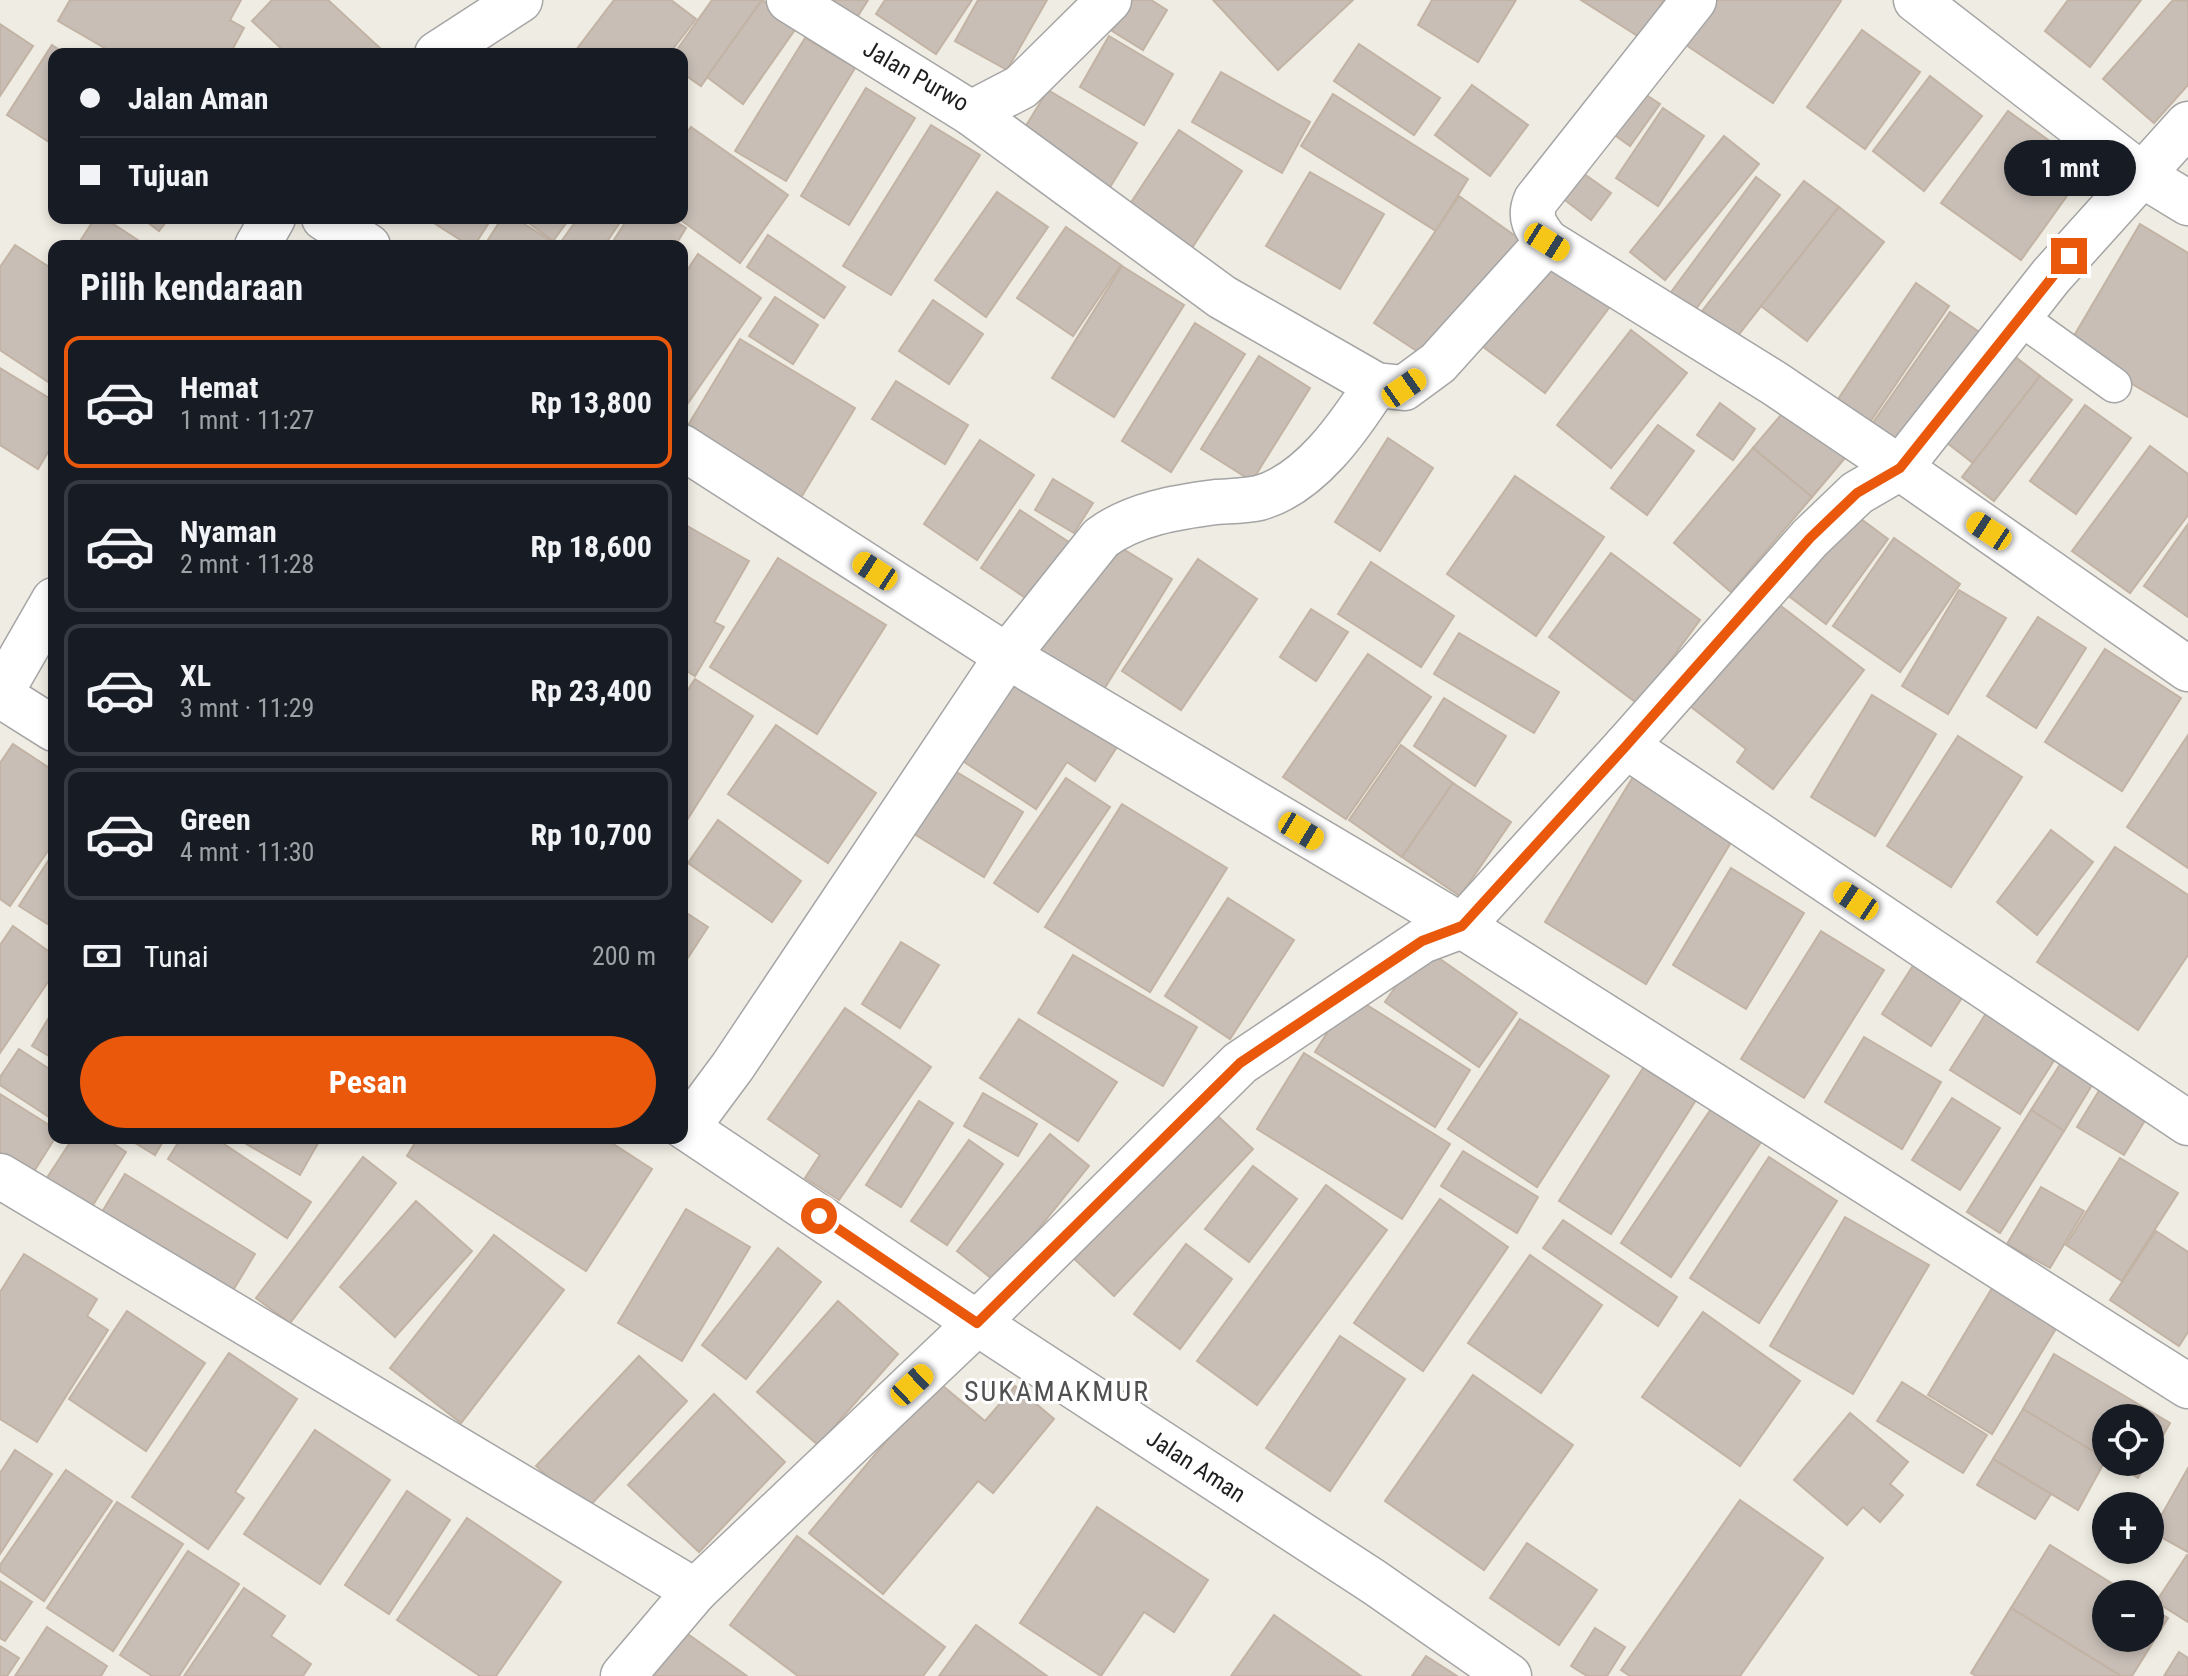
<!DOCTYPE html>
<html lang="id">
<head>
<meta charset="utf-8">
<style>
  :root { --surface:#171b24; --page:#242831; --text:#f1f3f6; --muted:#9ea1a6; --line:#363941; --accent:#ea580c }
  body { margin:0; font-family:"Roboto Condensed",sans-serif; background:var(--page); color:var(--text); height:100vh; display:flex; flex-direction:column; font-size:30px; white-space:nowrap }
  * { box-sizing:border-box; margin:0 }
  p { font-size:26px; color:var(--muted) }
  .icon { flex:none; width:44px; height:44px; fill:none; stroke:currentColor; stroke-width:2; stroke-linecap:round; stroke-linejoin:round }
  .map { position:relative; flex:1; overflow:hidden }
  .sheet { position:absolute; left:48px; top:240px; width:640px; height:904px; display:flex; flex-direction:column; background:var(--surface); border-radius:16px; box-shadow:0 4px 12px #0003 }
  .sheet>* { flex:none }
  .hud { position:absolute; left:48px; top:48px; width:640px; height:176px; border-radius:16px; box-shadow:0 4px 12px #0003; display:grid; align-content:center; height:176px; padding:0 32px; background:var(--surface) }
  .fabs { position:absolute; left:2092px; top:1404px; display:grid; gap:16px }
  .fabs a { display:grid; place-items:center; width:72px; height:72px; border-radius:50%; background:var(--surface); box-shadow:0 4px 12px #0003; font-size:40px }
  .end { position:absolute; width:36px; height:36px; margin:-18px; border:10px solid #ea580c; background:#fff; box-shadow:0 0 0 4px #fff }
  .from { border-radius:50% }
  .bubble { position:absolute; height:56px; border-radius:28px; background:var(--surface); box-shadow:0 4px 12px #0003; font-size:26px; font-weight:700; line-height:56px; text-align:center }
  .car { position:absolute; width:24px; height:48px; margin:-24px -12px; border-radius:10px; box-shadow:0 0 6px 2px #0007; background:linear-gradient(#f5c518 24%,#345 0 40%,#f5c518 0 76%,#345 0 86%,#f5c518 0) }
  .hud b { display:flex; align-items:center; gap:28px; height:76px; font-size:30px }
  .hud b+b { border-top:2px solid var(--line) }
  .hud i { width:20px; height:20px; background:var(--text) }
  ul { padding:0; list-style:none }
  li { display:flex; align-items:center; gap:24px; height:132px; margin:0 16px 12px; padding:0 16px; border:4px solid var(--line); border-radius:16px }
  li div { flex:1 }
  li b { display:block; font-size:30px }
  li em { font-style:normal; font-weight:700 }
  li.selected { border-color:var(--accent) }
  li>.icon { width:72px; height:72px; stroke-width:1.5 }
  h2 { padding:0 32px; font-size:36px; line-height:96px }
  .pay { display:flex; align-items:center; gap:20px; height:88px; padding:0 32px; font-size:30px }
  .pay p { margin-inline-start:auto }
  .primary-button { display:flex; gap:16px; margin-top:auto; padding:16px 32px }
  .primary-button a { flex:1; height:92px; border-radius:48px; background:var(--accent); color:#fff; font-size:32px; font-weight:700; line-height:92px; text-align:center }
  .map>svg:first-child { display:block }
  .building { fill:#c8beb6; stroke:#c2b3a4; stroke-width:2 }
  .lines { fill:none; stroke-linecap:round; stroke-linejoin:round }
  .lane-casing { stroke:#a5a5a5; stroke-width:37 }
  .street-casing { stroke:#a5a5a5; stroke-width:47 }
  .lane { stroke:#fff; stroke-width:34 }
  .street { stroke:#fff; stroke-width:44 }
  .route { stroke:#ea580c; stroke-width:10 }
  .labels { text-anchor:middle; dominant-baseline:central; stroke-width:6; stroke-linejoin:round; paint-order:stroke }
  .street-label { font-size:24px; fill:#1e1e1e; stroke:#fff }
  .quarter-label { font-size:28px; letter-spacing:2px; fill:#515151; stroke:#fff }
</style>
</head>
<body>
<div class="map">
<svg width="2188" height="1676" viewBox="0 0 2188 1676">
  <rect width="100%" height="100%" fill="#efece3"/>
  <g class="building">
    <polygon points="70,0 241,0 230,20 244,28 230,54 115,54 58,21"/>
    <polygon points="272,0 328,0 381,49 376,54 287,54 252,21"/>
    <polygon points="614,0 671,0 696,19 669,54 573,54"/>
    <polygon points="712,0 762,0 701,86 682,73 682,54 674,54"/>
    <polygon points="762,0 799,24 743,104 707,77"/>
    <polygon points="828,0 868,0 856,19"/>
    <polygon points="885,0 972,0 936,54 876,14"/>
    <polygon points="978,0 1047,0 1007,70 955,41"/>
    <polygon points="1131,0 1151,0 1167,10 1143,50 1112,31"/>
    <polygon points="1213,0 1353,0 1278,70"/>
    <polygon points="1432,0 1516,0 1478,62 1418,25"/>
    <polygon points="1581,0 1664,0 1641,38"/>
    <polygon points="1706,0 1840,0 1841,1 1773,103 1680,41"/>
    <polygon points="2068,0 2141,0 2090,67 2045,31"/>
    <polygon points="2173,0 2188,1 2188,85 2154,123 2103,79"/>
    <polygon points="0,24 33,46 0,96"/>
    <polygon points="1862,30 1920,72 1865,149 1807,107"/>
    <polygon points="1109,36 1173,74 1144,125 1080,87"/>
    <polygon points="805,38 855,68 786,181 735,151"/>
    <polygon points="1359,44 1440,98 1414,135 1334,81"/>
    <polygon points="52,45 66,54 54,54 54,141 52,144 7,115"/>
    <polygon points="1221,72 1310,122 1282,173 1192,122"/>
    <polygon points="1930,76 1982,116 1924,191 1873,151"/>
    <polygon points="1472,85 1528,125 1490,176 1435,135"/>
    <polygon points="1631,85 1660,104 1630,146 1602,126"/>
    <polygon points="866,88 915,118 849,225 801,196"/>
    <polygon points="1048,90 1137,143 1106,194 1017,140"/>
    <polygon points="1333,94 1468,179 1436,231 1301,146"/>
    <polygon points="1663,108 1704,136 1658,206 1616,178"/>
    <polygon points="2008,111 2087,168 2021,260 1941,203"/>
    <polygon points="931,125 980,155 891,295 843,266"/>
    <polygon points="691,127 788,195 740,263 678,218 682,218 682,140"/>
    <polygon points="1179,130 1242,171 1188,254 1124,213"/>
    <polygon points="1724,136 1759,164 1665,280 1630,252"/>
    <polygon points="1580,171 1611,193 1591,220 1561,197"/>
    <polygon points="1310,172 1384,214 1340,289 1266,246"/>
    <polygon points="1756,177 1780,195 1687,321 1663,303"/>
    <polygon points="1804,181 1839,207 1736,338 1702,311"/>
    <polygon points="997,192 1048,227 986,317 935,280"/>
    <polygon points="1459,196 1521,240 1435,363 1374,323"/>
    <polygon points="1839,207 1884,242 1807,341 1761,306"/>
    <polygon points="95,218 104,218 147,246 77,246"/>
    <polygon points="142,218 169,218 159,231"/>
    <polygon points="426,218 492,218 474,246 470,246"/>
    <polygon points="502,218 515,218 554,243 552,246 484,246"/>
    <polygon points="522,218 570,218 553,241"/>
    <polygon points="578,218 623,218 604,246 558,246"/>
    <polygon points="628,218 670,218 686,228 675,246 610,246"/>
    <polygon points="2140,224 2188,253 2188,417 2068,346"/>
    <polygon points="1066,227 1121,265 1073,336 1017,298"/>
    <polygon points="768,235 845,287 824,318 747,267"/>
    <polygon points="15,245 54,270 54,386 0,350 0,267"/>
    <polygon points="1555,249 1618,296 1545,393 1482,346"/>
    <polygon points="698,254 761,298 686,406 682,404 682,278"/>
    <polygon points="1122,266 1184,305 1114,417 1052,378"/>
    <polygon points="1916,283 1949,306 1864,431 1832,408"/>
    <polygon points="775,297 818,325 793,364 749,336"/>
    <polygon points="933,300 983,334 949,384 899,351"/>
    <polygon points="1950,312 1988,338 1902,460 1865,434"/>
    <polygon points="1195,323 1245,354 1171,472 1122,441"/>
    <polygon points="1631,330 1687,373 1611,468 1557,425"/>
    <polygon points="740,339 855,408 799,501 684,432"/>
    <polygon points="2009,352 2040,376 1973,463 1942,439"/>
    <polygon points="1259,356 1310,388 1252,481 1201,449"/>
    <polygon points="0,368 54,401 54,442 38,469 0,445"/>
    <polygon points="2040,376 2072,400 1994,501 1962,477"/>
    <polygon points="896,381 968,425 945,464 872,419"/>
    <polygon points="1792,402 1850,452 1812,497 1753,448"/>
    <polygon points="1720,403 1755,429 1733,460 1697,435"/>
    <polygon points="2085,405 2131,438 2076,514 2030,481"/>
    <polygon points="1658,425 1694,451 1647,515 1611,488"/>
    <polygon points="1388,438 1433,468 1380,551 1335,522"/>
    <polygon points="980,440 1034,475 977,560 924,524"/>
    <polygon points="2150,446 2188,474 2188,515 2130,593 2072,551"/>
    <polygon points="1753,448 1812,497 1731,592 1674,543"/>
    <polygon points="1515,476 1604,537 1536,636 1447,574"/>
    <polygon points="1053,479 1093,503 1074,533 1035,510"/>
    <polygon points="1020,510 1075,546 1036,605 981,568"/>
    <polygon points="1849,510 1888,539 1826,624 1786,594"/>
    <polygon points="682,523 749,561 714,622 724,627 695,676 682,668"/>
    <polygon points="2188,524 2188,617 2144,586"/>
    <polygon points="1894,538 1960,584 1900,672 1833,626"/>
    <polygon points="1107,539 1172,579 1103,691 1037,652"/>
    <polygon points="1611,553 1700,620 1638,704 1549,637"/>
    <polygon points="778,558 886,625 817,734 710,667"/>
    <polygon points="1198,559 1257,599 1181,710 1122,671"/>
    <polygon points="1371,562 1454,616 1421,667 1338,614"/>
    <polygon points="1959,590 2006,618 1948,714 1902,686"/>
    <polygon points="1768,596 1864,670 1773,789 1737,762 1746,749 1686,703"/>
    <polygon points="1311,609 1348,632 1316,681 1280,657"/>
    <polygon points="2038,617 2086,648 2036,728 1987,696"/>
    <polygon points="1459,633 1559,692 1534,733 1434,674"/>
    <polygon points="2105,649 2181,698 2122,791 2045,742"/>
    <polygon points="1368,654 1431,697 1346,819 1283,777"/>
    <polygon points="1009,675 1117,747 1095,781 1067,762 1036,809 955,756"/>
    <polygon points="695,679 753,716 682,828 682,699"/>
    <polygon points="1872,695 1936,734 1875,836 1811,797"/>
    <polygon points="1444,698 1506,736 1475,786 1414,746"/>
    <polygon points="776,725 876,793 828,863 728,794"/>
    <polygon points="2188,735 2188,868 2127,827"/>
    <polygon points="1958,736 2022,777 1951,887 1887,846"/>
    <polygon points="13,744 54,771 54,842 10,906 0,899 0,763"/>
    <polygon points="1401,745 1453,783 1402,857 1349,820"/>
    <polygon points="950,768 1023,812 984,877 911,832"/>
    <polygon points="1633,777 1733,839 1646,984 1545,922"/>
    <polygon points="1066,778 1110,807 1038,912 994,883"/>
    <polygon points="1453,783 1511,822 1460,896 1402,857"/>
    <polygon points="1122,804 1227,868 1150,992 1045,927"/>
    <polygon points="718,820 801,881 772,922 688,863"/>
    <polygon points="2051,830 2093,862 2037,935 1997,902"/>
    <polygon points="2115,847 2188,895 2188,955 2138,1030 2037,962"/>
    <polygon points="54,852 54,928 19,906"/>
    <polygon points="1731,868 1804,913 1746,1009 1673,965"/>
    <polygon points="1228,898 1294,940 1230,1039 1165,996"/>
    <polygon points="682,910 708,927 682,967"/>
    <polygon points="13,926 54,955 54,973 0,1053 0,945"/>
    <polygon points="1821,931 1884,970 1804,1098 1741,1059"/>
    <polygon points="901,942 939,965 900,1028 862,1004"/>
    <polygon points="1423,947 1517,1013 1479,1067 1385,1002"/>
    <polygon points="1073,955 1197,1027 1163,1086 1038,1013"/>
    <polygon points="1916,961 1965,993 1931,1046 1882,1014"/>
    <polygon points="1351,995 1470,1070 1435,1127 1315,1052"/>
    <polygon points="1992,1004 2062,1048 2020,1114 1950,1070"/>
    <polygon points="845,1008 931,1067 839,1200 805,1178 820,1155 768,1119"/>
    <polygon points="54,1009 54,1059 32,1046"/>
    <polygon points="1019,1019 1117,1082 1078,1141 980,1078"/>
    <polygon points="1520,1019 1609,1076 1537,1187 1448,1129"/>
    <polygon points="1864,1037 1941,1082 1902,1149 1825,1102"/>
    <polygon points="19,1049 54,1072 52,1119 0,1085 0,1077"/>
    <polygon points="2068,1052 2100,1072 2064,1131 2031,1110"/>
    <polygon points="1304,1053 1450,1144 1402,1219 1257,1129"/>
    <polygon points="1643,1068 1696,1100 1611,1234 1559,1201"/>
    <polygon points="2103,1084 2150,1112 2124,1155 2077,1127"/>
    <polygon points="983,1093 1037,1124 1018,1156 964,1126"/>
    <polygon points="0,1094 54,1128 55,1138 28,1181 0,1164"/>
    <polygon points="1952,1098 2000,1128 1960,1190 1912,1160"/>
    <polygon points="919,1101 953,1123 901,1207 866,1185"/>
    <polygon points="1209,1108 1253,1149 1114,1296 1070,1255"/>
    <polygon points="1711,1109 1761,1142 1671,1277 1621,1243"/>
    <polygon points="2031,1110 2064,1131 2000,1233 1967,1212"/>
    <polygon points="1050,1134 1089,1166 996,1282 957,1251"/>
    <polygon points="73,1138 105,1138 126,1152 86,1216 41,1187"/>
    <polygon points="127,1138 165,1138 155,1155"/>
    <polygon points="181,1138 215,1138 311,1202 287,1238 168,1159"/>
    <polygon points="236,1138 321,1138 300,1175"/>
    <polygon points="418,1138 604,1138 652,1169 586,1271 407,1156"/>
    <polygon points="969,1140 1003,1164 947,1245 911,1221"/>
    <polygon points="1463,1151 1538,1197 1517,1233 1441,1186"/>
    <polygon points="363,1157 396,1183 290,1323 256,1298"/>
    <polygon points="1769,1157 1837,1201 1759,1323 1690,1278"/>
    <polygon points="2120,1158 2178,1193 2122,1281 2066,1245"/>
    <polygon points="1253,1166 1297,1199 1249,1262 1205,1229"/>
    <polygon points="125,1174 255,1254 229,1297 99,1217"/>
    <polygon points="1326,1185 1387,1230 1257,1405 1197,1361"/>
    <polygon points="2041,1187 2084,1211 2050,1268 2007,1244"/>
    <polygon points="1440,1199 1508,1247 1423,1371 1354,1323"/>
    <polygon points="416,1201 472,1251 395,1337 340,1287"/>
    <polygon points="686,1209 750,1247 682,1361 618,1323"/>
    <polygon points="1845,1217 1929,1265 1853,1394 1770,1346"/>
    <polygon points="1563,1220 1677,1297 1658,1326 1543,1248"/>
    <polygon points="2156,1231 2188,1252 2188,1332 2179,1346 2110,1300"/>
    <polygon points="494,1235 564,1290 461,1423 390,1368"/>
    <polygon points="1186,1244 1232,1279 1180,1349 1134,1314"/>
    <polygon points="778,1248 821,1282 746,1379 702,1345"/>
    <polygon points="24,1254 97,1299 87,1316 108,1330 37,1442 0,1419 0,1292"/>
    <polygon points="1530,1255 1602,1305 1541,1393 1468,1343"/>
    <polygon points="1998,1278 2063,1317 1992,1434 1928,1395"/>
    <polygon points="838,1301 898,1354 818,1445 757,1392"/>
    <polygon points="127,1311 205,1363 146,1451 69,1399"/>
    <polygon points="1703,1312 1800,1381 1740,1466 1642,1397"/>
    <polygon points="1340,1336 1405,1379 1330,1491 1266,1448"/>
    <polygon points="229,1353 297,1399 235,1492 244,1498 208,1549 132,1497"/>
    <polygon points="2054,1354 2170,1423 2150,1458 2150,1418 2106,1418 2106,1459 2023,1409"/>
    <polygon points="639,1356 687,1401 585,1511 536,1466"/>
    <polygon points="1473,1375 1573,1445 1484,1570 1385,1501"/>
    <polygon points="937,1381 985,1421 1015,1386 1054,1419 993,1493 978,1481 883,1594 809,1533"/>
    <polygon points="1902,1382 1987,1435 1963,1473 1877,1421"/>
    <polygon points="714,1394 785,1462 699,1552 628,1485"/>
    <polygon points="2023,1409 2106,1459 2078,1510 1993,1459"/>
    <polygon points="1850,1413 1908,1462 1890,1484 1903,1495 1880,1522 1863,1507 1847,1525 1794,1480"/>
    <polygon points="315,1430 390,1480 320,1584 244,1534"/>
    <polygon points="15,1450 52,1474 0,1554 0,1473"/>
    <polygon points="1993,1459 2051,1494 2035,1519 1977,1485"/>
    <polygon points="2111,1462 2148,1462 2138,1478"/>
    <polygon points="2188,1468 2188,1552 2152,1532"/>
    <polygon points="66,1470 112,1501 44,1601 0,1571 0,1565"/>
    <polygon points="407,1491 450,1520 389,1614 345,1585"/>
    <polygon points="1740,1500 1823,1558 1740,1676 1630,1676 1621,1670"/>
    <polygon points="117,1502 183,1544 113,1651 47,1608"/>
    <polygon points="1097,1507 1208,1580 1174,1632 1144,1612 1101,1676 1020,1623"/>
    <polygon points="467,1518 561,1582 496,1676 480,1676 397,1620"/>
    <polygon points="797,1536 945,1647 923,1676 798,1676 730,1625"/>
    <polygon points="1527,1543 1597,1590 1559,1645 1490,1598"/>
    <polygon points="2050,1545 2129,1594 2106,1594 2106,1638 2150,1638 2150,1607 2168,1618 2132,1676 2121,1676 2011,1608"/>
    <polygon points="188,1551 239,1584 179,1676 152,1676 120,1655"/>
    <polygon points="2187,1555 2188,1556 2188,1622 2156,1602"/>
    <polygon points="0,1581 32,1602 5,1641 0,1638"/>
    <polygon points="244,1588 285,1616 271,1636 311,1664 303,1676 184,1676"/>
    <polygon points="2011,1608 2121,1676 1976,1676 1971,1673"/>
    <polygon points="1274,1615 1361,1676 1231,1676"/>
    <polygon points="675,1625 747,1676 639,1676"/>
    <polygon points="976,1625 1047,1676 939,1676"/>
    <polygon points="47,1627 107,1666 101,1676 15,1676"/>
    <polygon points="1595,1628 1625,1647 1607,1676 1587,1676 1571,1666"/>
    <polygon points="0,1646 19,1658 7,1676 0,1676"/>
    <polygon points="2179,1652 2188,1658 2188,1676 2164,1676"/>
    <polygon points="1426,1656 1457,1676 1412,1676"/>
  </g>
  <g class="lines">
    <defs>
      <polyline id="lane" points="2019,317 2114,385"/>
      <g id="street">
        <polyline points="789,0 971,113 1021,87 1109,0"/>
        <path d="M1694,0L1536,200C1528,218 1536,228 1547,242L1774,383L1900,468L2051,276L2188,124"/>
        <polyline points="1916,0 2142,175 2188,203"/>
        <polyline points="437,54 520,0"/>
        <polyline points="971,113 1222,297 1376,385 1404,388 1438,363 1547,242"/>
        <polyline points="324,218 368,246"/>
        <polyline points="257,246 273,218"/>
        <polyline points="682,447 1007,656 1462,926 2188,1386"/>
        <polyline points="0,694 54,600"/>
        <polyline points="0,695 54,729"/>
        <polyline points="1626,746 1810,538 1857,493 1900,468 2188,669"/>
        <polyline points="682,1125 977,1323 1374,1582 1509,1676"/>
        <path d="M687,1128L733,1066L1007,656L1101,538C1133,514 1177,507 1216,502C1230,501 1246,501 1259,498C1310,484 1349,427 1376,385"/>
        <polyline points="0,1176 695,1591"/>
        <polyline points="623,1676 695,1591 977,1323 1240,1063 1422,941 1462,926 1626,746 2188,1123"/>
      </g>
    </defs>
    <use href="#lane" class="lane-casing"/>
    <use href="#street" class="street-casing"/>
    <use href="#lane" class="lane"/>
    <use href="#street" class="street"/>
  </g>
  <g class="lines">
    <polyline class="route" points="819,1216 977,1323 1240,1063 1422,941 1462,926 1626,746 1810,538 1857,493 1900,468 2069,256"/>
  </g>
  <g class="labels">
    <g class="street-label">
      <text transform="translate(916 76) rotate(30)">Jalan Purwo</text>
      <text transform="translate(1196 1466) rotate(33)">Jalan Aman</text>
    </g>
    <g class="quarter-label">
      <text x="1057" y="1391">SUKAMAKMUR</text>
    </g>
  </g>
</svg>
<div class="fabs">
<a><svg class="icon" aria-label="locate" viewBox="0 0 24 24"><circle cx="12" cy="12" r="6"/><path d="M12 2v4M12 18v4M2 12h4M18 12h4"/></svg></a>
<a>+</a>
<a>−</a>
</div>
<i class="end from" style="left:819px;top:1216px"></i>
<i class="end" style="left:2069px;top:256px"></i>
<div class="bubble" style="left:2004px;top:140px;width:132px">1 mnt</div>
<i class="car" style="left:1547px;top:242px;rotate:122deg"></i>
<i class="car" style="left:1404px;top:388px;rotate:55deg"></i>
<i class="car" style="left:1989px;top:531px;rotate:303deg"></i>
<i class="car" style="left:875px;top:571px;rotate:303deg"></i>
<i class="car" style="left:1301px;top:831px;rotate:121deg"></i>
<i class="car" style="left:1856px;top:901px;rotate:304deg"></i>
<i class="car" style="left:912px;top:1385px;rotate:47deg"></i>
<div class="hud">
<b><i class="from"></i>Jalan Aman</b>
<b><i></i>Tujuan</b>
</div>
<section class="sheet">
<h2>Pilih kendaraan</h2>
<ul>
<li class="selected"><svg class="icon" aria-label="car" viewBox="0 0 24 24"><path d="M5 17H2v-5l4-1 3-4h7l3 4 3 1v5h-3M9 17h6M6 11h13"/><circle cx="7" cy="17" r="2"/><circle cx="17" cy="17" r="2"/></svg><div><b>Hemat</b><p>1 mnt · 11:27</p></div><em>Rp 13,800</em></li>
<li><svg class="icon" aria-label="car" viewBox="0 0 24 24"><path d="M5 17H2v-5l4-1 3-4h7l3 4 3 1v5h-3M9 17h6M6 11h13"/><circle cx="7" cy="17" r="2"/><circle cx="17" cy="17" r="2"/></svg><div><b>Nyaman</b><p>2 mnt · 11:28</p></div><em>Rp 18,600</em></li>
<li><svg class="icon" aria-label="car" viewBox="0 0 24 24"><path d="M5 17H2v-5l4-1 3-4h7l3 4 3 1v5h-3M9 17h6M6 11h13"/><circle cx="7" cy="17" r="2"/><circle cx="17" cy="17" r="2"/></svg><div><b>XL</b><p>3 mnt · 11:29</p></div><em>Rp 23,400</em></li>
<li><svg class="icon" aria-label="car" viewBox="0 0 24 24"><path d="M5 17H2v-5l4-1 3-4h7l3 4 3 1v5h-3M9 17h6M6 11h13"/><circle cx="7" cy="17" r="2"/><circle cx="17" cy="17" r="2"/></svg><div><b>Green</b><p>4 mnt · 11:30</p></div><em>Rp 10,700</em></li>
</ul>
<div class="pay"><svg class="icon" aria-label="cash" viewBox="0 0 24 24"><path d="M3 7h18v10H3z"/><circle cx="12" cy="12" r="2"/></svg>Tunai<p>200 m</p></div>
<div class="primary-button"><a>Pesan</a></div>
</section>
</div>
</body>
</html>
